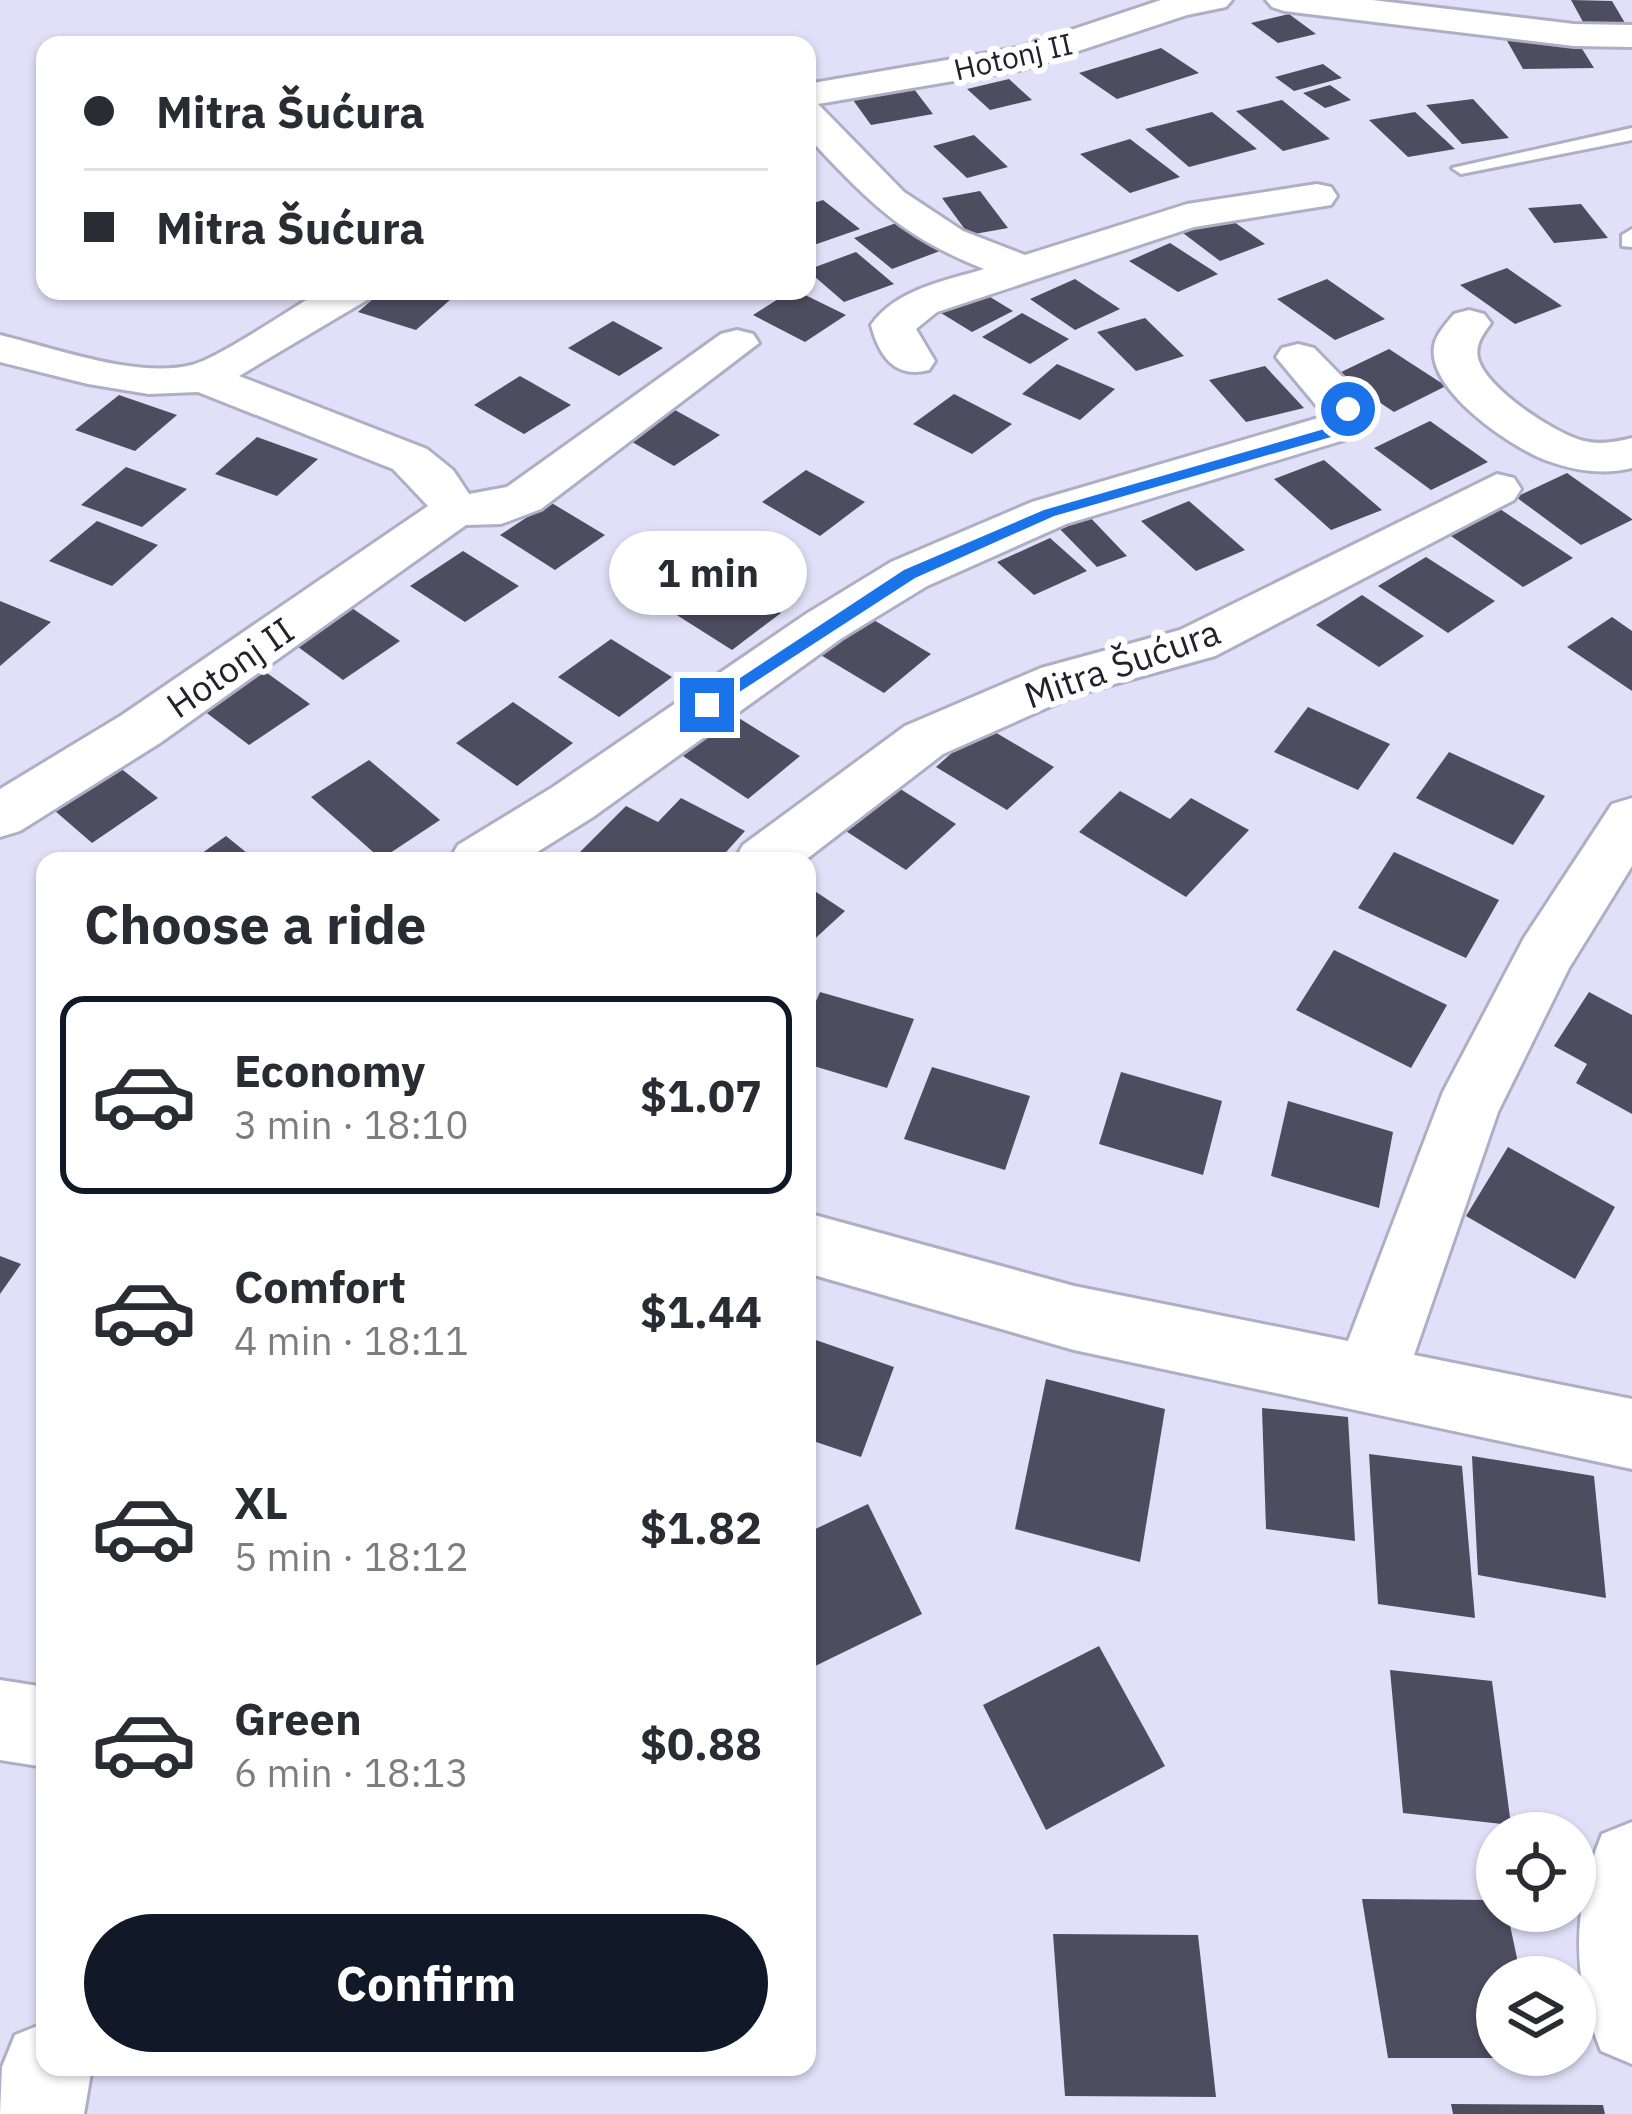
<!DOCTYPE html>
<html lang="en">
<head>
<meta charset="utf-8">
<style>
  :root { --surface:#fff; --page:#f7f7f7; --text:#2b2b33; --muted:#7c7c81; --line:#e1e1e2; --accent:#111827 }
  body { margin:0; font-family:"IBM Plex Sans",sans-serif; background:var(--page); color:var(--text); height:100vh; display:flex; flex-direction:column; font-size:45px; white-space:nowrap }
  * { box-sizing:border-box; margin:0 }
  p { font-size:39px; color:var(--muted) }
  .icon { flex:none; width:66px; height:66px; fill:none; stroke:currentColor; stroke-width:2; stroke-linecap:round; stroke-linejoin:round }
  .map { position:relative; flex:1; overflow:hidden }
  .details { position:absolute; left:36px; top:852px; width:780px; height:1224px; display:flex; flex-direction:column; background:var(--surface); border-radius:24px; box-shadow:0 3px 9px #0004 }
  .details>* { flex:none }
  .top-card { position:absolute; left:36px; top:36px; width:780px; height:264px; border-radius:24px; box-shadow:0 3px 9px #0004; display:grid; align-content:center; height:264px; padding:0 48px; background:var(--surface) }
  .fabs { position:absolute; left:1476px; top:1812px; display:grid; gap:24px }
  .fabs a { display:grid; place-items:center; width:120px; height:120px; border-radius:50%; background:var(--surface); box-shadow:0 3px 9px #0004; font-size:60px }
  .end { position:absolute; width:54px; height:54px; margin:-27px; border:15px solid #1a73e8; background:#fff; box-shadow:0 0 0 6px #fff }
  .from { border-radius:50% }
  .bubble { position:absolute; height:84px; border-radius:42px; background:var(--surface); box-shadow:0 3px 9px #0004; font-size:39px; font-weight:700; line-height:84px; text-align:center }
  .top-card b { display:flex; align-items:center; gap:42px; height:114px; font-size:45px }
  .top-card b+b { border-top:3px solid var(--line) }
  .top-card i { width:30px; height:30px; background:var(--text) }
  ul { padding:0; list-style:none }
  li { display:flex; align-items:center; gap:36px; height:198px; margin:0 24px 18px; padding:0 24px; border:6px solid transparent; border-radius:24px }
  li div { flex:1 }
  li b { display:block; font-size:45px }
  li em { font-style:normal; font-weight:700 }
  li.selected { border-color:var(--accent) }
  li>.icon { width:108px; height:108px; stroke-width:1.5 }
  h2 { padding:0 48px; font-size:54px; line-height:144px }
  .primary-button { display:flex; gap:24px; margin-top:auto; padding:24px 48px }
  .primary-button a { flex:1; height:138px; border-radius:72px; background:var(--accent); color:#fff; font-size:48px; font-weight:700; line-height:138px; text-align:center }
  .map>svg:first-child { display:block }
  .building { fill:#4e4c5f }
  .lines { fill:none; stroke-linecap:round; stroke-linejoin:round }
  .service-casing { stroke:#b0aec5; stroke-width:6 }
  .minor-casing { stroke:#b0aec5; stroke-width:6 }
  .service { fill:#fff; fill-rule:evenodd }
  .minor { fill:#fff; fill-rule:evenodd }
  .route { fill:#1a73e8 }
  .labels { text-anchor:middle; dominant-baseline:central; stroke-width:12; stroke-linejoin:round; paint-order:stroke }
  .far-street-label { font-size:30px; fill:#23222b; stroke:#fff }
  .street-label { font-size:36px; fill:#23222b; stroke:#fff }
</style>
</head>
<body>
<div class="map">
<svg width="1632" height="2114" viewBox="0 0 1632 2114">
  <rect width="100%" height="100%" fill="#e1e0f8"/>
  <g class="building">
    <polygon points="1571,0 1612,1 1625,23 1583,22"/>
    <polygon points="1289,14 1316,34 1278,43 1251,23"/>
    <polygon points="1506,39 1576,39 1594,68 1523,69"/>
    <polygon points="1161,48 1199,73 1117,99 1079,73"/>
    <polygon points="1323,64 1342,78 1294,91 1275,77"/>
    <polygon points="1009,79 1032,100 990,110 967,89"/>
    <polygon points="1330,85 1351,100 1325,108 1303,93"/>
    <polygon points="914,89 933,114 871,125 853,100"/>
    <polygon points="1473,99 1509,138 1462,144 1426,105"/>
    <polygon points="1282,100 1330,139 1283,151 1236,111"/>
    <polygon points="1212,112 1257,149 1189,167 1145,129"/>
    <polygon points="1415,112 1455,149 1408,157 1369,120"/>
    <polygon points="974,135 1008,167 967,178 933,146"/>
    <polygon points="1130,139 1180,177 1130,193 1080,154"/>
    <polygon points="980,191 1008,228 969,235 942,198"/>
    <polygon points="823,200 860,229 811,246 807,205"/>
    <polygon points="1581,204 1608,238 1554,243 1528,208"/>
    <polygon points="1223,214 1265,244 1220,261 1179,230"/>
    <polygon points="902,221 940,251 892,269 854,238"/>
    <polygon points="1170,243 1218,274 1178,292 1129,261"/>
    <polygon points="856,252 894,284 844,302 807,270"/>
    <polygon points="1507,268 1562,306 1515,324 1460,285"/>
    <polygon points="1075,279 1120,309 1075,330 1030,299"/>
    <polygon points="1327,279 1385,319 1335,340 1277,299"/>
    <polygon points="382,291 425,291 451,299 416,330 358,312"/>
    <polygon points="791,291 797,291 846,315 805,342 753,315"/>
    <polygon points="982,292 1013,311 972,332 941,313"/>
    <polygon points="1022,313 1069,339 1030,364 982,337"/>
    <polygon points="1145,318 1184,356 1136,371 1097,332"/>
    <polygon points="613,321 663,348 619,376 568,348"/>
    <polygon points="1389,349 1446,386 1394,412 1337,374"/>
    <polygon points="1057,364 1115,389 1080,420 1022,394"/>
    <polygon points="1265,366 1304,408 1246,422 1209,380"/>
    <polygon points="520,376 571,405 524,434 474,405"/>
    <polygon points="954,394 1012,424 972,454 913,424"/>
    <polygon points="119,395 177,415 135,451 75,430"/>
    <polygon points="666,405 720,435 674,466 620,435"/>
    <polygon points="1430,421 1488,462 1431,490 1374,448"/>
    <polygon points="257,437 318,459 277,496 215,474"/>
    <polygon points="1324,460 1382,510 1331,530 1274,479"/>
    <polygon points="126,467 187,489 142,527 81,505"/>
    <polygon points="806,470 865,502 820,536 762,502"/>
    <polygon points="1567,473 1632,519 1632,520 1581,545 1516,497"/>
    <polygon points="1189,501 1245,550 1196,571 1141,521"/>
    <polygon points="550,502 605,535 555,570 500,535"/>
    <polygon points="1500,509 1573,558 1523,587 1451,536"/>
    <polygon points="1084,511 1127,556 1097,567 1053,522"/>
    <polygon points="97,521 158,545 112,586 49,561"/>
    <polygon points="1050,538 1087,571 1034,595 997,562"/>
    <polygon points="463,551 519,586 465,622 410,586"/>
    <polygon points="1426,557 1495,601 1448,633 1378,586"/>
    <polygon points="721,576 781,613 732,650 672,612"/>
    <polygon points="1362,595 1424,636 1379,667 1316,625"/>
    <polygon points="0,601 51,622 0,666"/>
    <polygon points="346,604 400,641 343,680 290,641"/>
    <polygon points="867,616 931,654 884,693 819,654"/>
    <polygon points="1612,617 1632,631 1632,691 1567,647"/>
    <polygon points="611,639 672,677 619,717 558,677"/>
    <polygon points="256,665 310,704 249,745 195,704"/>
    <polygon points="513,702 573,743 517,786 456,743"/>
    <polygon points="1308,707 1390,744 1358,790 1274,752"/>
    <polygon points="734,715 800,756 748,799 683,756"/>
    <polygon points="983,725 1054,767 1007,810 936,767"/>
    <polygon points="1449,752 1545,796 1513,845 1416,798"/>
    <polygon points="104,755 158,798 92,843 39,797"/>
    <polygon points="369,760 440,820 381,859 311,797"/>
    <polygon points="886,780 956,824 906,870 835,824"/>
    <polygon points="1120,791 1170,819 1191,798 1249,830 1186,897 1079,832"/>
    <polygon points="681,798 745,831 718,861 571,861 626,806 658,822"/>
    <polygon points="226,836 257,861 191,861"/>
    <polygon points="1394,852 1499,900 1466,958 1358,908"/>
    <polygon points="807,886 845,911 807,946"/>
    <polygon points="1334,950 1447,1005 1411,1068 1296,1010"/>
    <polygon points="820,992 914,1019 887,1088 807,1064 807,1021"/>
    <polygon points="1589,992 1632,1015 1632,1114 1576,1083 1587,1064 1554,1046"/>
    <polygon points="932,1067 1030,1096 1005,1170 904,1139"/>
    <polygon points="1121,1072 1222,1101 1203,1175 1099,1144"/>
    <polygon points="1288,1101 1393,1132 1379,1208 1271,1176"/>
    <polygon points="1508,1147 1615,1207 1575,1279 1466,1216"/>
    <polygon points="0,1256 21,1264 0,1294"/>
    <polygon points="807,1337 894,1367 861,1457 807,1439"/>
    <polygon points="1046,1379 1165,1409 1140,1562 1015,1529"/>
    <polygon points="1262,1408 1348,1417 1355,1541 1266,1529"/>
    <polygon points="1369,1454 1462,1466 1475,1618 1378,1604"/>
    <polygon points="1472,1456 1594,1476 1606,1598 1478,1575"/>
    <polygon points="868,1504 922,1614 807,1670 807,1533"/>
    <polygon points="1099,1646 1165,1766 1046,1830 983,1705"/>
    <polygon points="1390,1670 1492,1681 1511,1825 1403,1813"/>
    <polygon points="1362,1899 1497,1900 1497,1911 1507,1911 1521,1977 1497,1977 1497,2058 1388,2058"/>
    <polygon points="1053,1934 1198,1935 1216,2097 1065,2096"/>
    <polygon points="1451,2104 1603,2105 1605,2114 1453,2114"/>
  </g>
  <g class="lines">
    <defs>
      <g id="service">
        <polygon points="1632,128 1632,140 1461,174 1452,168"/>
        <polygon points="1632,229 1632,247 1622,246 1622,235"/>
      </g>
      <g id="minor">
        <path d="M1161,0H1232L1226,7L1187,15L1024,69L818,104L904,192L963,231L1025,255L1187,204L1317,184L1331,187L1337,196L1331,205L1194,227L937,312L916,329L935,361L929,370C895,379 879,356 871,325C896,289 945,281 984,269C900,236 867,200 807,136V84L1017,48Z"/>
        <polygon points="1266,0 1372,0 1574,24 1632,25 1632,47 1574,46 1284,11 1272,7"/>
        <path d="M321,291H373L367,300L239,376L427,449L453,470L469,494L507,487L721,334L737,330L753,334L759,343L541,509L501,524L466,525L160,743L20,831L0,837V789L122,715L428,506L393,469L198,392L149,394L88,384L0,362V335C54,348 137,379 192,365C219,358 292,308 321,291Z"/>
        <path d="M1469,310L1484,314L1491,323C1483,334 1475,344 1478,358C1485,388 1555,434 1584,441C1599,445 1616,442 1632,438V468C1604,475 1576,471 1548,461C1512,448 1427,391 1434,346C1436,334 1446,324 1454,314Z"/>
        <path d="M1298,344L1314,348L1364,399C1373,412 1373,421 1364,434L1066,524L927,586L842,638L593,817L523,861H449L458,845L553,787L806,614L891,562L1032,502L1325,416L1276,357L1282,348Z"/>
        <polygon points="1497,474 1514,478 1521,489 1514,500 1215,656 1078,694 943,754 804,861 734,861 743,845 905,726 1041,668 1180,630"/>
        <polygon points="1632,798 1632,866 1569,968 1498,1112 1414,1355 1632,1399 1632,1469 1074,1350 807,1273 807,1213 1074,1286 1348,1341 1443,1092 1524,938 1612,804"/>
        <polygon points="0,1680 45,1687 45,1767 0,1760"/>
        <path d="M1632,1822V2064L1601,2051C1571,1978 1572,1907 1602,1834Z"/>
        <polygon points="45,2023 45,2067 92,2067 84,2114 0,2114 2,2067 15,2035"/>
      </g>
    </defs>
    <use href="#service" class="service-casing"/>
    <use href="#minor" class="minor-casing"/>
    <use href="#service" class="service"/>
    <use href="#minor" class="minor"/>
  </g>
  <polygon class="route" points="1343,406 1353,406 1355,424 1331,437 1054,516 915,578 713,709 699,705 904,570 1044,510 1321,430 1341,422"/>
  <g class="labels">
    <g class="far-street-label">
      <text transform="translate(1013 56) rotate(-13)">Hotonj II</text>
    </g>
    <g class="street-label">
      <text transform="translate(1122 663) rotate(-19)">Mitra Šućura</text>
      <text transform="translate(230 667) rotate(-35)">Hotonj II</text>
    </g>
  </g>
</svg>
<div class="fabs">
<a><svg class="icon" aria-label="locate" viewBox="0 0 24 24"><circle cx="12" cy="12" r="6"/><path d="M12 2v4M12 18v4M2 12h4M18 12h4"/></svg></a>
<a><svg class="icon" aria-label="layers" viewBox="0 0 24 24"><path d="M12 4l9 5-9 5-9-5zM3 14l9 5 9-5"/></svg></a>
</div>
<i class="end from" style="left:1348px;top:409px"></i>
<i class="end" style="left:707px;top:705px"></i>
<div class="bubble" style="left:609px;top:531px;width:198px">1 min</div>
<div class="top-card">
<b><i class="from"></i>Mitra Šućura</b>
<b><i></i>Mitra Šućura</b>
</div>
<section class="details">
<h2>Choose a ride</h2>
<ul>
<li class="selected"><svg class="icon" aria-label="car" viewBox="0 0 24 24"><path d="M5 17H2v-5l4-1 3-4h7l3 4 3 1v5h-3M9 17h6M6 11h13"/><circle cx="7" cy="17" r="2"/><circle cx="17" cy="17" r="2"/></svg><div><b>Economy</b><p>3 min · 18:10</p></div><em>$1.07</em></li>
<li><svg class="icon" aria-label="car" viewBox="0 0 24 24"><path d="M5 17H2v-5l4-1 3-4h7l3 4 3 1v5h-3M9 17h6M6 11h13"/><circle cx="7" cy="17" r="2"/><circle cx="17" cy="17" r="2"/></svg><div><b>Comfort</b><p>4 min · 18:11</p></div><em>$1.44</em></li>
<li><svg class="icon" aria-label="car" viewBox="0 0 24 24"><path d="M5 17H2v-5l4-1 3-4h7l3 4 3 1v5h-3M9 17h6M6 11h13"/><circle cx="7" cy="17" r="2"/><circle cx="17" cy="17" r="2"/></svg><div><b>XL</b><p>5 min · 18:12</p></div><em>$1.82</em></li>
<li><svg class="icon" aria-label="car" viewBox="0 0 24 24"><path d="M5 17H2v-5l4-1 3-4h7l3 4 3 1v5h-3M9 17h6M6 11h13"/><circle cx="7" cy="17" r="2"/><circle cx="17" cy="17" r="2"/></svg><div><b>Green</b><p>6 min · 18:13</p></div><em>$0.88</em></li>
</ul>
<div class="primary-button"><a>Confirm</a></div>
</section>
</div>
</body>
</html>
